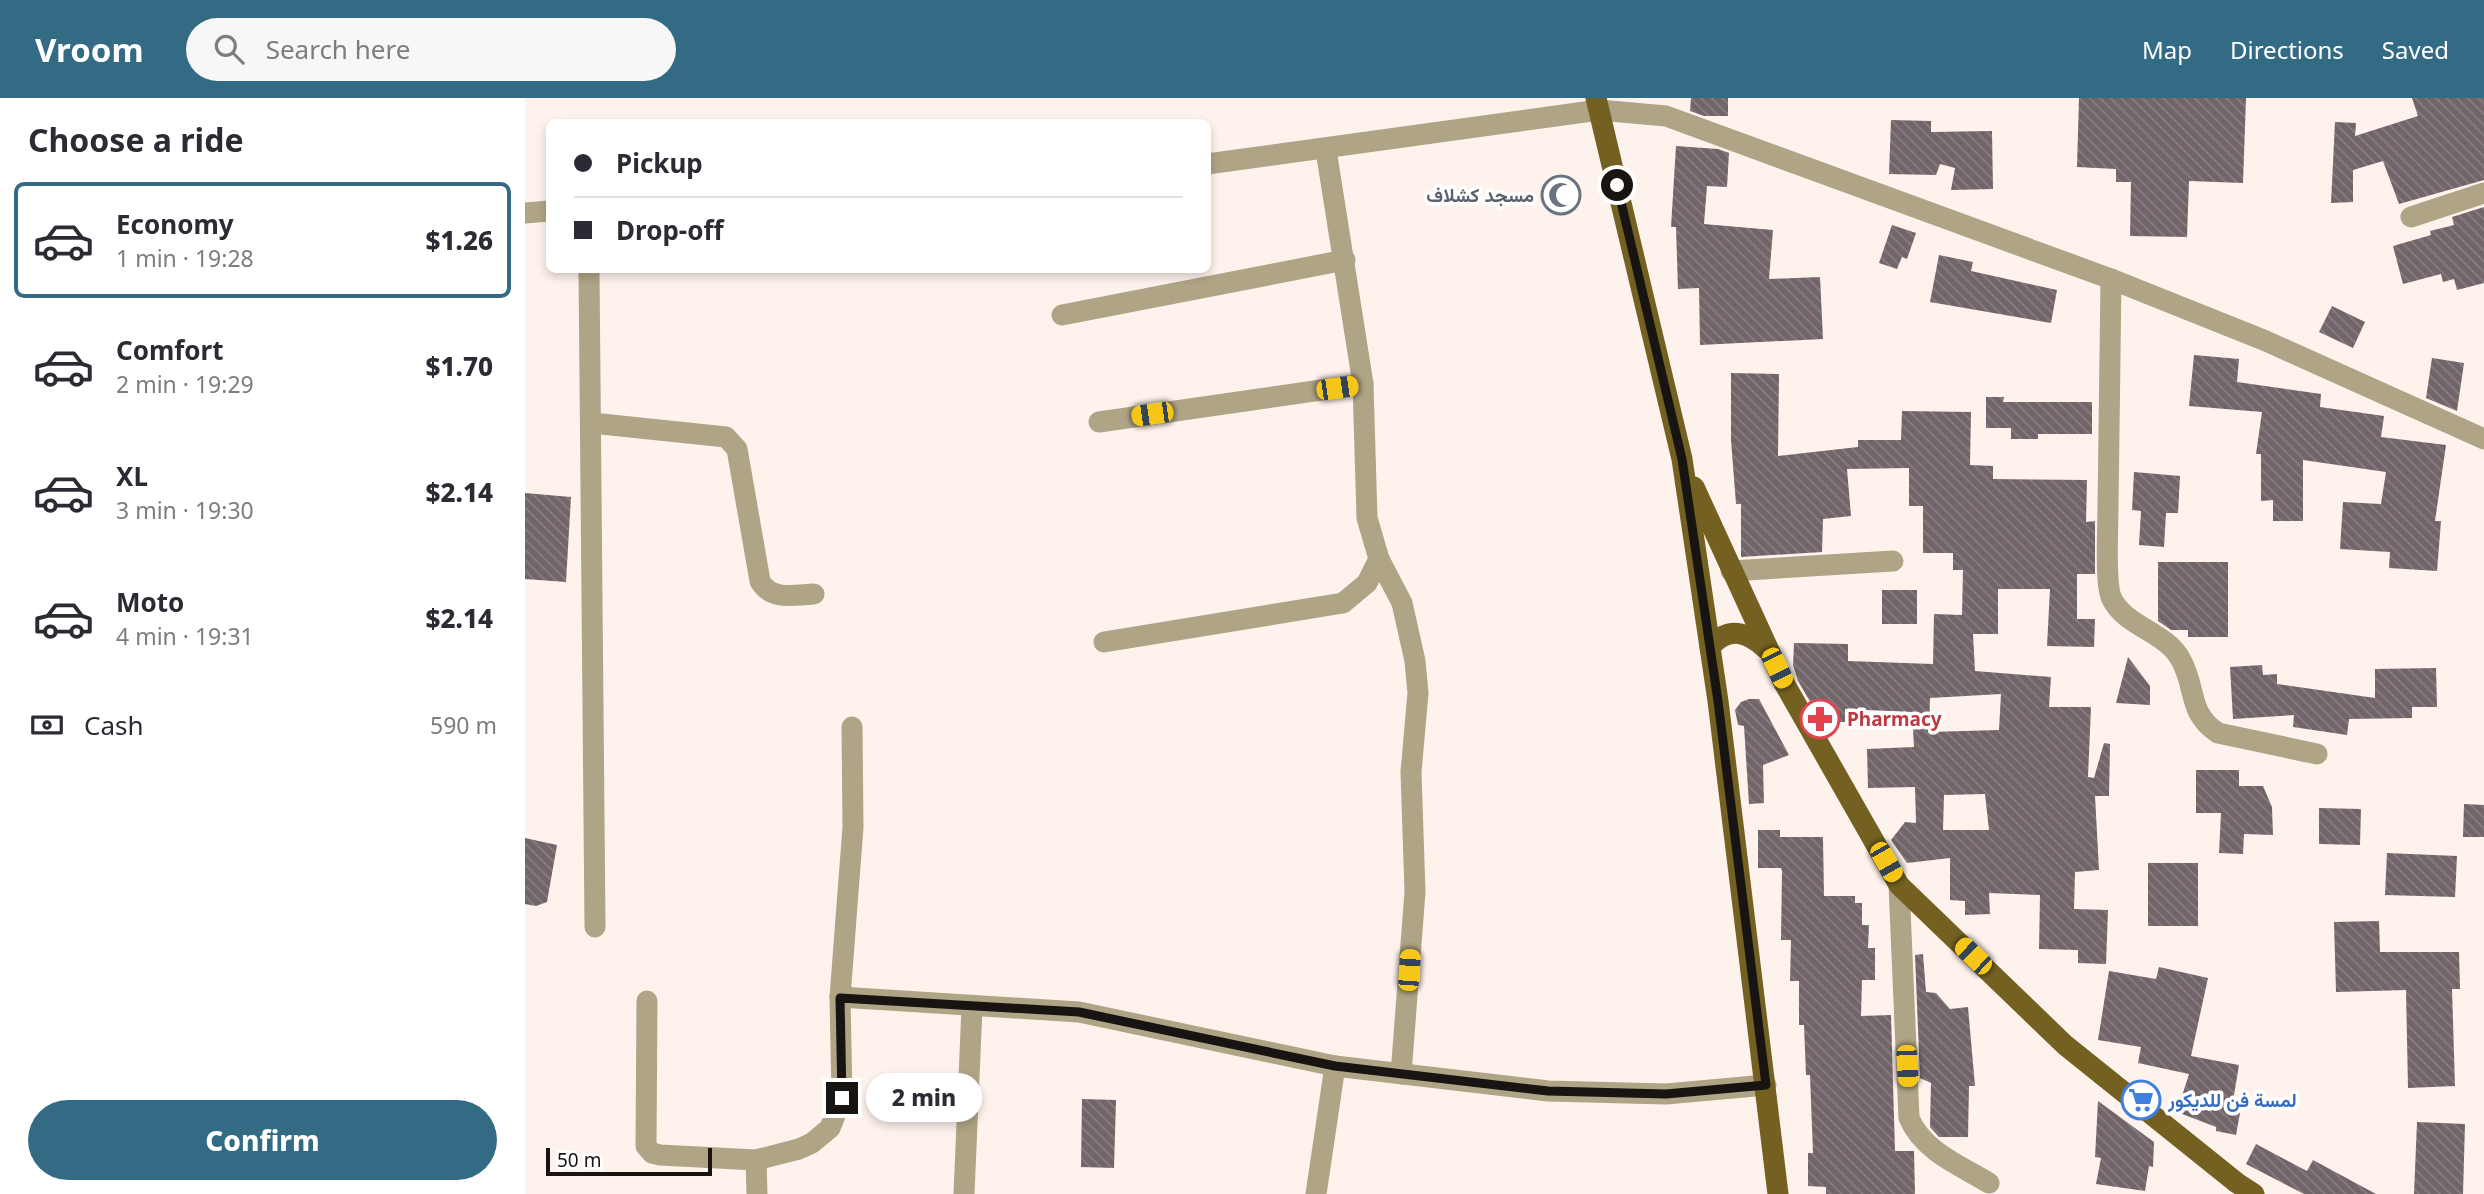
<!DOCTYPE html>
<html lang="en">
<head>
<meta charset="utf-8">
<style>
  :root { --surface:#fff; --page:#f7f7f7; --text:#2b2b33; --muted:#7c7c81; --line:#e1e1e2; --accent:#336b85 }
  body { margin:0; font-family:"Noto Sans",Vazirmatn,sans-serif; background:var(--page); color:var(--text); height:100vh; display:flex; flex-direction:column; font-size:26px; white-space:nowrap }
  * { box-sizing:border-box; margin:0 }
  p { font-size:23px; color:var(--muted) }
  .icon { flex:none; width:38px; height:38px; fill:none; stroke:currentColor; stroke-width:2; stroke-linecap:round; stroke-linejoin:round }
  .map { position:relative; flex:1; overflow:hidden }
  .sheet { display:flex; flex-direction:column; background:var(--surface); width:525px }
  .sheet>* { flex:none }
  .guide { position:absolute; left:21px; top:21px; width:665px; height:154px; border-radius:10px; box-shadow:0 4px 10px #0003; display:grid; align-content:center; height:154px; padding:0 28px; background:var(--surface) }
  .scale { position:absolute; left:21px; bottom:18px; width:166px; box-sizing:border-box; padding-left:7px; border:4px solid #181412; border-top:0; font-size:19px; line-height:24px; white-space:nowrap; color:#181412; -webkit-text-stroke:5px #fff; paint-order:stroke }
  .end { position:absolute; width:32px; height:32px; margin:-16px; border:9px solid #181412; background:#fff; box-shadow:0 0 0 4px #fff }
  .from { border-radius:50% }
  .bubble { position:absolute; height:49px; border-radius:24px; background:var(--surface); box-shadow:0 4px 10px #0003; font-size:23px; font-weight:800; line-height:49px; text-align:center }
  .car { position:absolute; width:21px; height:42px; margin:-21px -10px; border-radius:9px; box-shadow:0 0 5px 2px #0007; background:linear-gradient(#f5c518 24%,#345 0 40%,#f5c518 0 76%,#345 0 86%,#f5c518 0) }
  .guide b { display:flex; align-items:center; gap:24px; height:66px; font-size:26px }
  .guide b+b { border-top:2px solid var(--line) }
  .guide i { width:18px; height:18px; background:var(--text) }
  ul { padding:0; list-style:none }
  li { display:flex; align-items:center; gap:21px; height:116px; margin:0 14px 10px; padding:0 14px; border:4px solid transparent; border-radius:10px }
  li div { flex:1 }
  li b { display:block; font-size:26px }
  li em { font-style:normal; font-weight:800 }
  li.active { border-color:var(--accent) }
  li>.icon { width:63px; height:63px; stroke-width:1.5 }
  h2 { padding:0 28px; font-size:32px; line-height:84px }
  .pay { display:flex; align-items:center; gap:18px; height:77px; padding:0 28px; font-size:26px }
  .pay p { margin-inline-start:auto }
  .cta { display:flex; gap:14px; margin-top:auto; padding:14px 28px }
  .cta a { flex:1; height:80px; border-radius:42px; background:var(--accent); color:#fff; font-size:28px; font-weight:800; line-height:80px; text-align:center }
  header { display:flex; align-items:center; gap:42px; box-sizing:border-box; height:98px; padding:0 35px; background:var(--accent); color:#fff }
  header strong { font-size:33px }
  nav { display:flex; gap:38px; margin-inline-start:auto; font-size:24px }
  .search { width:490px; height:63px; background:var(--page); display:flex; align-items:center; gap:18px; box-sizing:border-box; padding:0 24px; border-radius:38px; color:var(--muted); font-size:26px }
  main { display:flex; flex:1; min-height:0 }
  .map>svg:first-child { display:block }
  .building { fill:url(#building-back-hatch); fill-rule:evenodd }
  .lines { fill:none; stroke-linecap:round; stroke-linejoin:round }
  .minor { stroke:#afa485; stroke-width:21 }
  .major { stroke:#746121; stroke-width:21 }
  .route { stroke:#181412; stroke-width:9 }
  .labels { text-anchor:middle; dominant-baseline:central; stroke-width:7; stroke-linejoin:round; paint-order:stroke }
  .worship-label { font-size:19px; font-weight:bold; fill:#5b616d; stroke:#fff; text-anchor:end }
  .health-label { font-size:19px; font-weight:bold; fill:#be3a42; stroke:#fff; text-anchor:start }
  .shop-label { font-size:19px; font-weight:bold; fill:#366cbe; stroke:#fff; text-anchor:start }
</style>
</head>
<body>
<header>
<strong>Vroom</strong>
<div class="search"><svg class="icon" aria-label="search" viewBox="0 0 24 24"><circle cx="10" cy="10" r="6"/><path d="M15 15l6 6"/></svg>Search here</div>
<nav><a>Map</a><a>Directions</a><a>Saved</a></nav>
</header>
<main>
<section class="sheet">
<h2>Choose a ride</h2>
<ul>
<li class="active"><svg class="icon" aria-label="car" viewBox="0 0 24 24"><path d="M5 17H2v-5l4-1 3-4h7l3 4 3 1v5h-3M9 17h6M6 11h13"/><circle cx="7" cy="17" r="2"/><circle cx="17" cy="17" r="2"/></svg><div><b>Economy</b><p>1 min · 19:28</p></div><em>$1.26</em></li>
<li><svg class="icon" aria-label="car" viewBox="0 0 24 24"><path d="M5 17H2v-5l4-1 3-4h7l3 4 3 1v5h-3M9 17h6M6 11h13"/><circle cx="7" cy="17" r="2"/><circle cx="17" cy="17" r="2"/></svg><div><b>Comfort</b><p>2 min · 19:29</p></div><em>$1.70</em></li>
<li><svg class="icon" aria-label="car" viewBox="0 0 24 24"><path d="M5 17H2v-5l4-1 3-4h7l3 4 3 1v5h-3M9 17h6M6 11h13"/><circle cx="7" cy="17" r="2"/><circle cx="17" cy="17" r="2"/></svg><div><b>XL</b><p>3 min · 19:30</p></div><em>$2.14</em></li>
<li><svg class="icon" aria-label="car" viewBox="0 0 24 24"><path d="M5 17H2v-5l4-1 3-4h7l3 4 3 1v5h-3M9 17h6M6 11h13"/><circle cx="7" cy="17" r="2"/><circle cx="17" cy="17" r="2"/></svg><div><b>Moto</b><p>4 min · 19:31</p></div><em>$2.14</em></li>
</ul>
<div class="pay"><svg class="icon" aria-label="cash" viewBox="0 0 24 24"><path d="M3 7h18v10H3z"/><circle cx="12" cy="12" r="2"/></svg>Cash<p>590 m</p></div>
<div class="cta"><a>Confirm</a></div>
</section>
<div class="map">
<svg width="1959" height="1096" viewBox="0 0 1959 1096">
  <defs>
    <pattern id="building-back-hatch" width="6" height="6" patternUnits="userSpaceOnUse" patternTransform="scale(1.75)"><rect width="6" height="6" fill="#71656a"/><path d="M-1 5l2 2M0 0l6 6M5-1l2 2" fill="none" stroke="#877e81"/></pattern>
  </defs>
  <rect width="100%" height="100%" fill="#fef2ec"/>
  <g class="building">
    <polygon points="1166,0 1203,0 1203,18 1179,18 1165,13"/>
    <polygon points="1554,0 1721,0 1718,85 1664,83 1662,139 1605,138 1606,84 1591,84 1591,71 1552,69"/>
    <polygon points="1887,0 1959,0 1959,82 1874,106 1858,63 1828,72 1828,104 1806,105 1810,24 1831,25 1830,38 1893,18"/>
    <polygon points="1366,22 1406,23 1406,34 1467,33 1468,91 1426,92 1430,70 1415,66 1411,77 1364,76"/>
    <polygon points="1151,48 1193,51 1204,55 1202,89 1182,88 1179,126 1248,132 1244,181 1295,179 1298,241 1175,247 1174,190 1153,191 1151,129 1146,129"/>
    <polygon points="1959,109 1959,185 1932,192 1929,181 1918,184 1916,176 1878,186 1868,148 1906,137 1905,133 1929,127 1927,119"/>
    <polygon points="1367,127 1391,135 1382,161 1377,159 1372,171 1354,165"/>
    <polygon points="1414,157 1448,164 1446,173 1532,192 1526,225 1405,204"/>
    <polygon points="1807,208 1840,224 1828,250 1794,234"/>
    <polygon points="1669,257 1714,261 1712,284 1796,296 1795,309 1859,318 1856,339 1921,347 1910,423 1916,423 1912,473 1864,470 1865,454 1815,451 1818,404 1856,406 1861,374 1778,362 1778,423 1748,423 1748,402 1736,403 1736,356 1731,356 1737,314 1664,308"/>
    <polygon points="1907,260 1939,265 1932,313 1901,300"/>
    <path d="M1206,275L1254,276L1253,358L1333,349V342H1376L1377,313L1446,314L1445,367L1468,368V381L1562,382L1561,424L1570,423V476H1552V521H1570L1569,549L1522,548L1525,491H1473V536H1448L1450,573L1526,579L1524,609H1566L1563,679L1569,680L1579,645L1585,646L1584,698H1570L1574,772L1550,774L1549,811L1583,812L1581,866L1553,865V852L1514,851L1515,797L1464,795L1465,816L1440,817V803L1425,802V760L1382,765L1366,742L1380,724L1391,725L1390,689L1343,690L1342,651L1389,649L1387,614L1320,611V624H1297L1273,583L1268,567L1269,545L1323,546V563L1408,566L1409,516L1437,517L1438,472H1428V455H1398V408H1384V370L1322,371L1326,418L1298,421L1297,454L1216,459V406H1211L1206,342ZM1476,596L1474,632L1404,634L1405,600ZM1460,696L1464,732H1418L1419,697Z"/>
    <polygon points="1461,299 1479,299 1478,304 1567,304 1567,336 1513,336 1513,341 1486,341 1486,330 1461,330"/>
    <polygon points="1609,374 1655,378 1653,415 1641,415 1639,449 1614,447 1616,413 1607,412"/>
    <polygon points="0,395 46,399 41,484 0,481"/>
    <polygon points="1633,464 1703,464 1703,539 1663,539 1663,532 1646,532 1633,523"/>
    <rect x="1357" y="492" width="35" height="34"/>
    <polygon points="1603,559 1625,588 1625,607 1591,605"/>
    <polygon points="1737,567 1738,577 1752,576 1752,586 1850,600 1850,571 1911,570 1912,609 1887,609 1887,620 1824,621 1822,637 1768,629 1769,617 1708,621 1705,569"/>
    <polygon points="1224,601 1234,601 1264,657 1238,667 1239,705 1224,706 1219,628 1213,627 1210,612 1216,604"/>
    <polygon points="1671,672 1714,672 1714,688 1738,688 1747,709 1748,737 1719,736 1718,756 1694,755 1696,715 1671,715"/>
    <polygon points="1939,706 1959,707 1959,739 1938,739"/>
    <polygon points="1794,710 1836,711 1835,747 1794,746"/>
    <polygon points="1233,732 1255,732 1255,739 1298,739 1299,798 1330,798 1330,805 1337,805 1337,827 1344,827 1343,850 1350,850 1350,882 1337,882 1336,918 1366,917 1370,1053 1389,1053 1390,1096 1301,1096 1301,1089 1283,1088 1283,1055 1288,1055 1285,977 1281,977 1279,927 1274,927 1274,883 1265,883 1266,842 1256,842 1257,773 1256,770 1233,770"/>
    <polygon points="0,740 32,747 22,804 11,808 0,806"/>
    <polygon points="1862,755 1932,758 1930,799 1860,797"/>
    <rect x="1623" y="765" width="50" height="63"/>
    <polygon points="1854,823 1855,854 1934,854 1935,891 1927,891 1930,988 1883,990 1881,892 1811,894 1809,824"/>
    <polygon points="1398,856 1401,894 1411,895 1425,911 1443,909 1450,988 1444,988 1443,1039 1414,1039 1405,1029 1406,985 1395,980 1390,857"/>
    <polygon points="1634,869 1683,880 1666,958 1714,967 1708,1003 1717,1004 1711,1037 1691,1033 1691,1029 1652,1014 1664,976 1613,965 1616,949 1573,942 1584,873 1631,881"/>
    <polygon points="557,1001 591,1002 589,1070 556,1069"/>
    <polygon points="1573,1003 1629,1044 1628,1069 1624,1068 1620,1093 1571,1086 1576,1060 1570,1059"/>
    <polygon points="1892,1024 1940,1026 1938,1096 1889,1096"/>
    <polygon points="1731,1046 1782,1073 1788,1062 1851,1096 1779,1096 1721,1066"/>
  </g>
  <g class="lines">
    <g class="minor">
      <polyline points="801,52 838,286 842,420 854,461 877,505 890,563 893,595 886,674 890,794 876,976"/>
      <polyline points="682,66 1074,12 1141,18 1586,181 1741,243 1959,341"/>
      <polyline points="0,115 24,113"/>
      <polyline points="1886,119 1959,95"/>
      <polyline points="64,172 70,829"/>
      <path d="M1586,181C1585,257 1584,333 1583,409C1583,429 1580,483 1586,499C1599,529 1641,533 1656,562C1672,591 1662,614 1693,635L1792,656"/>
      <polyline points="537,217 820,162"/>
      <polyline points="574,324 838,286"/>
      <path d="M67,325L201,339L212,351L235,483C246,503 269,497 289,496"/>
      <polyline points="1206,473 1368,463"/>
      <polyline points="579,544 818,505 842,485 854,461"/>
      <path d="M1374,787L1384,1020C1398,1053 1434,1067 1464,1085"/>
      <polyline points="315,899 554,914 810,968 1023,993 1141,996 1241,987"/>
      <polyline points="122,903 121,1048 127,1055 135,1057 231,1062 232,1096"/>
      <polyline points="231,1062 274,1051 287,1045 305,1030 317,1000 315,899 328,729 327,629"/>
      <polyline points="439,1096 447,909"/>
      <polyline points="791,1096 810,968"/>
    </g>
    <g class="major">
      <polyline points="1071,0 1157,361 1193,603 1253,1096"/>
      <polyline points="1169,389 1259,585 1374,787 1540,947 1712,1085 1729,1096"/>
      <path d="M1185,549C1203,528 1222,533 1241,551"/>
    </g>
  </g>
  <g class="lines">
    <polyline class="route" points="317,1000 315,900 554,914 810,968 1023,993 1141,996 1241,987 1193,603 1157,361 1092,87"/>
  </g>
  <defs>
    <symbol id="mosque-ring" viewBox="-11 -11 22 22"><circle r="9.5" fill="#fff" stroke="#6b7280" stroke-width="1.5"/><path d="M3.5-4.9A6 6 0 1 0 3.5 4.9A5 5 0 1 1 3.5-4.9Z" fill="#6b7280"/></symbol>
    <symbol id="pharmacy-ring" viewBox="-11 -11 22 22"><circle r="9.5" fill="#fff" stroke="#e0444e" stroke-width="1.5"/><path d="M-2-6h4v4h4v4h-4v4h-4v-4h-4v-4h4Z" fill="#e0444e"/></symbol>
    <symbol id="supermarket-ring" viewBox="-11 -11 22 22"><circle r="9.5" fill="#fff" stroke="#3f7fe0" stroke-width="1.5"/><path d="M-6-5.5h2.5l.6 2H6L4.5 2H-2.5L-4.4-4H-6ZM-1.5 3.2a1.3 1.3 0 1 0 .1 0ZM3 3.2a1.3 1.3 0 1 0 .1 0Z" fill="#3f7fe0"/></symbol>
  </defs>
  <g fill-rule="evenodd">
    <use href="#mosque-ring" x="1014" y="75" width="44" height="44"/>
    <use href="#pharmacy-ring" x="1273" y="599" width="44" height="44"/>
    <use href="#supermarket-ring" x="1594" y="980" width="44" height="44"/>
  </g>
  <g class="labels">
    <g class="worship-label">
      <text x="1009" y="97">مسجد كشلاف</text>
    </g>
    <g class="health-label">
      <text x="1322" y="621">Pharmacy</text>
    </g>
    <g class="shop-label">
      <text x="1643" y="1002">لمسة فن للديكور</text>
    </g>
  </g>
</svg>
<div class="scale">50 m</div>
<i class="end from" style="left:1092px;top:87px"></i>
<i class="end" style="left:317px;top:1000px"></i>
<div class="bubble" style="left:341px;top:975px;width:116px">2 min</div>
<i class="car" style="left:812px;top:290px;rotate:82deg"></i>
<i class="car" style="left:627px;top:316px;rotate:262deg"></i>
<i class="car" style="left:1252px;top:570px;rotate:154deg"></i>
<i class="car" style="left:1361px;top:764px;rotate:150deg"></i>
<i class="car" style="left:1448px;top:858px;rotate:314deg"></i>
<i class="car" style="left:884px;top:872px;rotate:4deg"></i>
<i class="car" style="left:1382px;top:968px;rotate:177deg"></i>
<div class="guide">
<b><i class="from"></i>Pickup</b>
<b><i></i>Drop-off</b>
</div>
</div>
</main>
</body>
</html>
